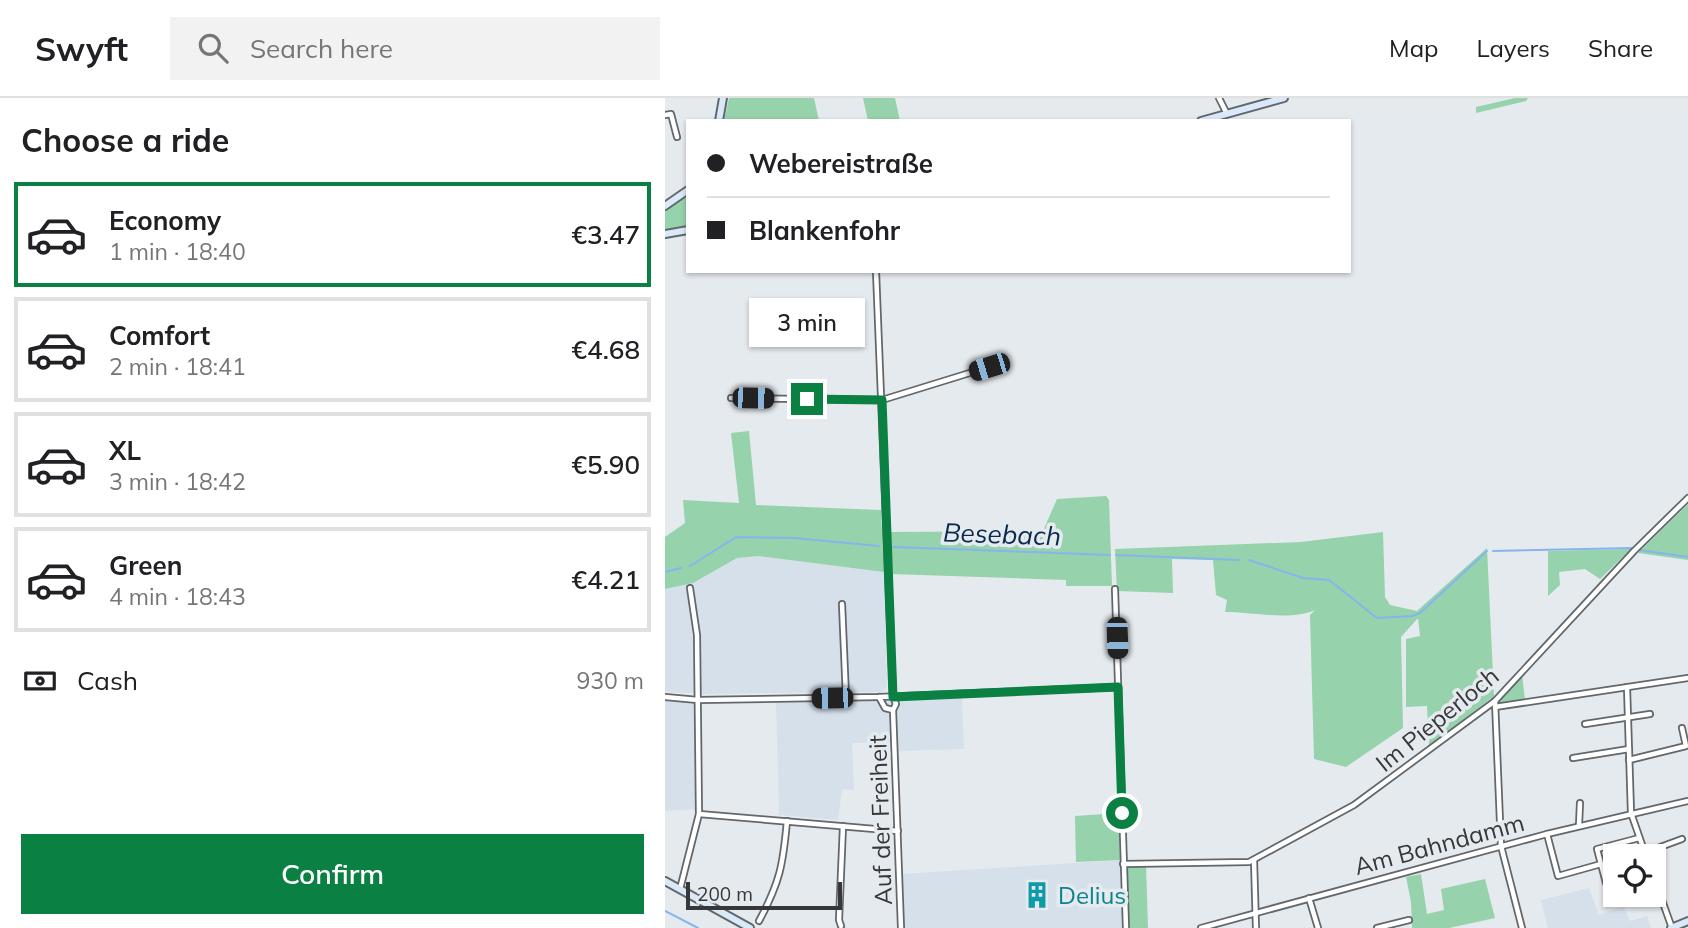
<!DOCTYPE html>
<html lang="en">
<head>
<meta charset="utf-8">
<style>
  :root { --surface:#fff; --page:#f2f2f2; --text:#202124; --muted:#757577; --line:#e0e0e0; --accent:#0b8043 }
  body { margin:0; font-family:Mulish,sans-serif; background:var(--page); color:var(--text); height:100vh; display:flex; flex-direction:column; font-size:26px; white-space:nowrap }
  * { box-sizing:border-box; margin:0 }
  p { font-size:23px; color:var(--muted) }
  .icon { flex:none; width:38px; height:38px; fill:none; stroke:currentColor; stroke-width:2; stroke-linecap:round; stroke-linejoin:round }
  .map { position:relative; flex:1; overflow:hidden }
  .panel { display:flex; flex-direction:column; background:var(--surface); width:665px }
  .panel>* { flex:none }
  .hud { position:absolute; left:21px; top:21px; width:665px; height:154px; border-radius:0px; box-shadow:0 2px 5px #0004; display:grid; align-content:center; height:154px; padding:0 21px; background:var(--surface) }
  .tools { position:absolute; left:938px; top:746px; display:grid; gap:14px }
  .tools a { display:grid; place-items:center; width:63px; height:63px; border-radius:0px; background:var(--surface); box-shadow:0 2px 5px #0004; font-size:35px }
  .scale { position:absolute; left:21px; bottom:18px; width:156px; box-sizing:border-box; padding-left:7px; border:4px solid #353739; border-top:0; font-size:19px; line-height:24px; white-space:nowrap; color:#353739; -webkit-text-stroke:5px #e5eaef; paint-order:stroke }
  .end { position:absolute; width:32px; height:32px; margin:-16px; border:9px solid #0b8043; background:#fff; box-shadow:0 0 0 4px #fff }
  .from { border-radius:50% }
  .bubble { position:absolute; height:49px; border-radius:0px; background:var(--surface); box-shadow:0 2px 5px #0004; font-size:23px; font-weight:600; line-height:49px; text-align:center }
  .car { position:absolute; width:21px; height:42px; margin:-21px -10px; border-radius:9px; box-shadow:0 0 5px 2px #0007; background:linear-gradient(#222 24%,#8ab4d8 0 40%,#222 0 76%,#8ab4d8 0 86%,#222 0) }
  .hud b { display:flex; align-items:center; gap:24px; height:66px; font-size:26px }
  .hud b+b { border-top:2px solid var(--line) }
  .hud i { width:18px; height:18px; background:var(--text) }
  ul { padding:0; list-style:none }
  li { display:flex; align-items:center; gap:21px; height:105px; margin:0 14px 10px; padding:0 7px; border:4px solid var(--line); border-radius:0px }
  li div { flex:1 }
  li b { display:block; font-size:26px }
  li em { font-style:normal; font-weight:600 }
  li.current { border-color:var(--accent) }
  li>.icon { width:63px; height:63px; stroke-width:1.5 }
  h2 { padding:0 21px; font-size:32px; line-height:84px }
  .pay { display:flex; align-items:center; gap:18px; height:77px; padding:0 21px; font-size:26px }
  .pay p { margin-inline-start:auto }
  .button { display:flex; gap:14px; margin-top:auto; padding:14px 21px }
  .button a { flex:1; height:80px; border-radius:0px; background:var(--accent); color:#fff; font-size:28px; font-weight:600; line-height:80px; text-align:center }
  header { display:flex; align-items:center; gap:42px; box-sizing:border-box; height:98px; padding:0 35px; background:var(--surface); border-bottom:2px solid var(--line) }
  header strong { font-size:33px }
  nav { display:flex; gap:38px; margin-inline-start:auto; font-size:24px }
  .search { width:490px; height:63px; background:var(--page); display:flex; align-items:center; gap:18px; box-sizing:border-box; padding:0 24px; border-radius:0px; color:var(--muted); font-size:26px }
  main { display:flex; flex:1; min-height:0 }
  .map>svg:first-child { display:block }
  .built { fill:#d5e0eb }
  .green { fill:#96d2ab }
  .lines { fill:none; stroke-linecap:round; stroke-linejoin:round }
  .stream { stroke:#86b5ed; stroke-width:2 }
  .street-casing { stroke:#62676b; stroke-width:8 }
  .secondary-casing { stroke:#62676b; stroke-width:10 }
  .street { stroke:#fff; stroke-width:4.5 }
  .secondary { stroke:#dae9fa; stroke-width:6 }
  .route { stroke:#0b8043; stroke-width:9 }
  .labels { text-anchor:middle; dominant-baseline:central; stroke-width:7; stroke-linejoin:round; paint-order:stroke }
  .street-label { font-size:24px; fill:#353739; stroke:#e5eaef }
  .culture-label { font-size:24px; fill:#0d838f; stroke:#e5eaef; text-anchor:start }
  .water-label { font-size:26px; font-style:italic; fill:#092a4d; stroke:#e5eaef }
</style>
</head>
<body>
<header>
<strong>Swyft</strong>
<div class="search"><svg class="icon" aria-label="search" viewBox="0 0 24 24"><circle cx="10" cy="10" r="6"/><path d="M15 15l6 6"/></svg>Search here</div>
<nav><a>Map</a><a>Layers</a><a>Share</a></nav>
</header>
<main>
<section class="panel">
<h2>Choose a ride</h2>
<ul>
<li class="current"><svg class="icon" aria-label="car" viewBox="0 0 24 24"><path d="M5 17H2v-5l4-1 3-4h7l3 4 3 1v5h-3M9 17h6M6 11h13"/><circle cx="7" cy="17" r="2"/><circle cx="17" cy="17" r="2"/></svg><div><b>Economy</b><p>1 min · 18:40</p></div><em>€3.47</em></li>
<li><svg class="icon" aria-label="car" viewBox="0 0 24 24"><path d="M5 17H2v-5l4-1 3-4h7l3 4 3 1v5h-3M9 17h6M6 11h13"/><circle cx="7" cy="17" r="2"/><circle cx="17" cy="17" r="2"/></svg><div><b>Comfort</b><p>2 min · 18:41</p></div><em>€4.68</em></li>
<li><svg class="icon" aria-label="car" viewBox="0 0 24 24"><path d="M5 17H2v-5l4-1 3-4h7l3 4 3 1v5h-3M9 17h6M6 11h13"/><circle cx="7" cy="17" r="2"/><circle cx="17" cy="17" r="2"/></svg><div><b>XL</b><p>3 min · 18:42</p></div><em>€5.90</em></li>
<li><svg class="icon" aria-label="car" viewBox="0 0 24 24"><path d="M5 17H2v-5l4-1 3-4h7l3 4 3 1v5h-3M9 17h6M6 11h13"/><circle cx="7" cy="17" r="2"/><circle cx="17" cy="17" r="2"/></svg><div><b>Green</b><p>4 min · 18:43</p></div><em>€4.21</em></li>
</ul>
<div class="pay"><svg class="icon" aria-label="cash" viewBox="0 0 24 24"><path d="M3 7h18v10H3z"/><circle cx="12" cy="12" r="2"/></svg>Cash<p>930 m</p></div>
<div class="button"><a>Confirm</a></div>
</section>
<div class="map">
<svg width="1023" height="830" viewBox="0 0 1023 830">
  <rect width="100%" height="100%" fill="#e5eaef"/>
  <g class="built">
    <polygon points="93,458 219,474 222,589 217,594 41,596 0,594 0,491 28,485 72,460"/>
    <polygon points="230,598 233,601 297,598 299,651 232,653 231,644 187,645 189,692 177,691 173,722 114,717 111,603 201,601"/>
    <polygon points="0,602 28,604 31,609 32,711 0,713"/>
    <polygon points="455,762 458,830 239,830 238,776"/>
    <polygon points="924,790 934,817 958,808 965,823 982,818 986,830 883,830 876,802"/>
  </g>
  <g class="green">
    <polygon points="64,0 149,0 154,23 59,23"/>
    <polygon points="198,0 230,0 235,23 203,23"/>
    <polygon points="850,0 863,0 861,3 811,15 811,9"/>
    <polygon points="23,96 23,127 0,132 0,112"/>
    <polygon points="84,333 91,407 216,412 219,474 93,458 72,460 28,485 0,491 0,439 20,425 18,402 74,405 66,335"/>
    <polygon points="441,398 444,402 447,488 401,488 401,482 225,476 224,434 378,433 392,401"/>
    <polygon points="1023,406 1023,462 973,455 1017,412"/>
    <path d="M718,434L720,499L725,507L752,513L822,450L829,598L764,648L762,608L741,609V541L755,538L753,520L736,539L738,630L681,669L649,661L645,517L650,512C627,523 587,514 560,514L562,502L551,497L548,462L507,461L508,495L452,493L450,451L636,444Z"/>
    <polygon points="966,451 935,481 920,471 894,474 895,487 883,498 883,453"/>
    <polygon points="857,576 860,602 835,606 833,604"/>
    <polygon points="454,715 455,762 411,764 410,718"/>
    <polygon points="481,767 483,830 464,830 462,768"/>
    <polygon points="756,776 762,816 779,812 776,791 820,781 830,820 784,830 747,830 746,804 741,779"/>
  </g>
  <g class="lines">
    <g class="stream">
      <polyline points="228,449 445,457"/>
      <polyline points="974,452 1023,459"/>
      <polyline points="828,453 968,450"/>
      <polyline points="451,457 574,462"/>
      <polyline points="584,462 638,480 664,482 712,520 747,518 755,515 822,453"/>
      <polyline points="25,468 71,439 129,440 214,448"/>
      <polyline points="0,474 16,470"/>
      <polyline points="0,813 33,830"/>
    </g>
    <defs>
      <g id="street">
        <polyline points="554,0 562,16"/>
        <polyline points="0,17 6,16 12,39"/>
        <polyline points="211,173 228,599 231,606 228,612 236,830"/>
        <polyline points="66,300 217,302 324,269"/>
        <polyline points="450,491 461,830"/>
        <polyline points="177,506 181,599"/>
        <polyline points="962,589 966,715 981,758"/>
        <polyline points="0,599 33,602 214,599 453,589"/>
        <polyline points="214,599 220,610 228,612"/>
        <polyline points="830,603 836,748 857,830"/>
        <polyline points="830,609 1023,580"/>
        <polyline points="920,626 985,616"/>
        <polyline points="908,660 964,651"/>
        <polyline points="964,662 1021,648 1017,630"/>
        <polyline points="34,716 233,733"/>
        <polyline points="914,727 915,705"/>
        <polyline points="882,736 893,778 936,766 932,751 974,740"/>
        <polyline points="979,755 1017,741"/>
        <polyline points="589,762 591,830"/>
        <polyline points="458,766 584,764 689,707 830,603 969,453 1023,400"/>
        <polyline points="936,766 941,785"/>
        <polyline points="989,780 1007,830"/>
        <polyline points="15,791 34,716 32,537 25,490"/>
        <polyline points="644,800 653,830"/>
        <path d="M94,823C115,784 118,767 122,723"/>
        <polyline points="176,828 174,822 178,728"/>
        <polyline points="536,830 882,736 1023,703"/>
        <polyline points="712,830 744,822"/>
      </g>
      <g id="secondary">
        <polyline points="54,23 58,0"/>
        <polyline points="536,23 619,0"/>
        <polyline points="0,108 23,92"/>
        <polyline points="0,136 23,132"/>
        <polyline points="0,783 85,830"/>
        <polyline points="1006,830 1023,823"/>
      </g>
    </defs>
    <use href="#street" class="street-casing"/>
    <use href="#secondary" class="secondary-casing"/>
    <use href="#street" class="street"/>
    <use href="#secondary" class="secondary"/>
  </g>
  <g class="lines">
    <polyline class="route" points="142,301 217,302 228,599 453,589 457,715"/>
  </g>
  <defs>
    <symbol id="building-bare" viewBox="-9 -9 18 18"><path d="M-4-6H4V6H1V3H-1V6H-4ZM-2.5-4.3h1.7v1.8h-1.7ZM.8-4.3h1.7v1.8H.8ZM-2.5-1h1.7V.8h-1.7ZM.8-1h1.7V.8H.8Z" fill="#0f9aa8" stroke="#e5eaef" stroke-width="2.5" paint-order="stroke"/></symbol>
  </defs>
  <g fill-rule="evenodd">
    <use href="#building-bare" x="353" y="778" width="38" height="38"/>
  </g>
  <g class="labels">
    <g class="street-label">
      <text transform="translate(772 621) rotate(-39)">Im Pieperloch</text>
      <text transform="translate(215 722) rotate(-92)">Auf der Freiheit</text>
      <text transform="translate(774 746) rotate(-15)">Am Bahndamm</text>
    </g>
    <g class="culture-label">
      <text x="393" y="797">Delius</text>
    </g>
    <g class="water-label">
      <text transform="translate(337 436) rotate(2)">Besebach</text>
    </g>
  </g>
</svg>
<div class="tools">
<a><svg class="icon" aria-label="locate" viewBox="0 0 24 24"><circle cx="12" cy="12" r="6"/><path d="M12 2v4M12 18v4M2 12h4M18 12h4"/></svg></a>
</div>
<div class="scale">200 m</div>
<i class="end from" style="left:457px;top:715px"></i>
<i class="end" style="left:142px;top:301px"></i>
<div class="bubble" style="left:84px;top:200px;width:116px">3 min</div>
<i class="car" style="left:324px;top:269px;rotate:253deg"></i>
<i class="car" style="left:88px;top:300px;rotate:91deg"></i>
<i class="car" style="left:452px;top:540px;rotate:178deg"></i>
<i class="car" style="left:167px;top:600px;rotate:269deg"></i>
<div class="hud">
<b><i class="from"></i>Webereistraße</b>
<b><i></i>Blankenfohr</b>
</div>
</div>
</main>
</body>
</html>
